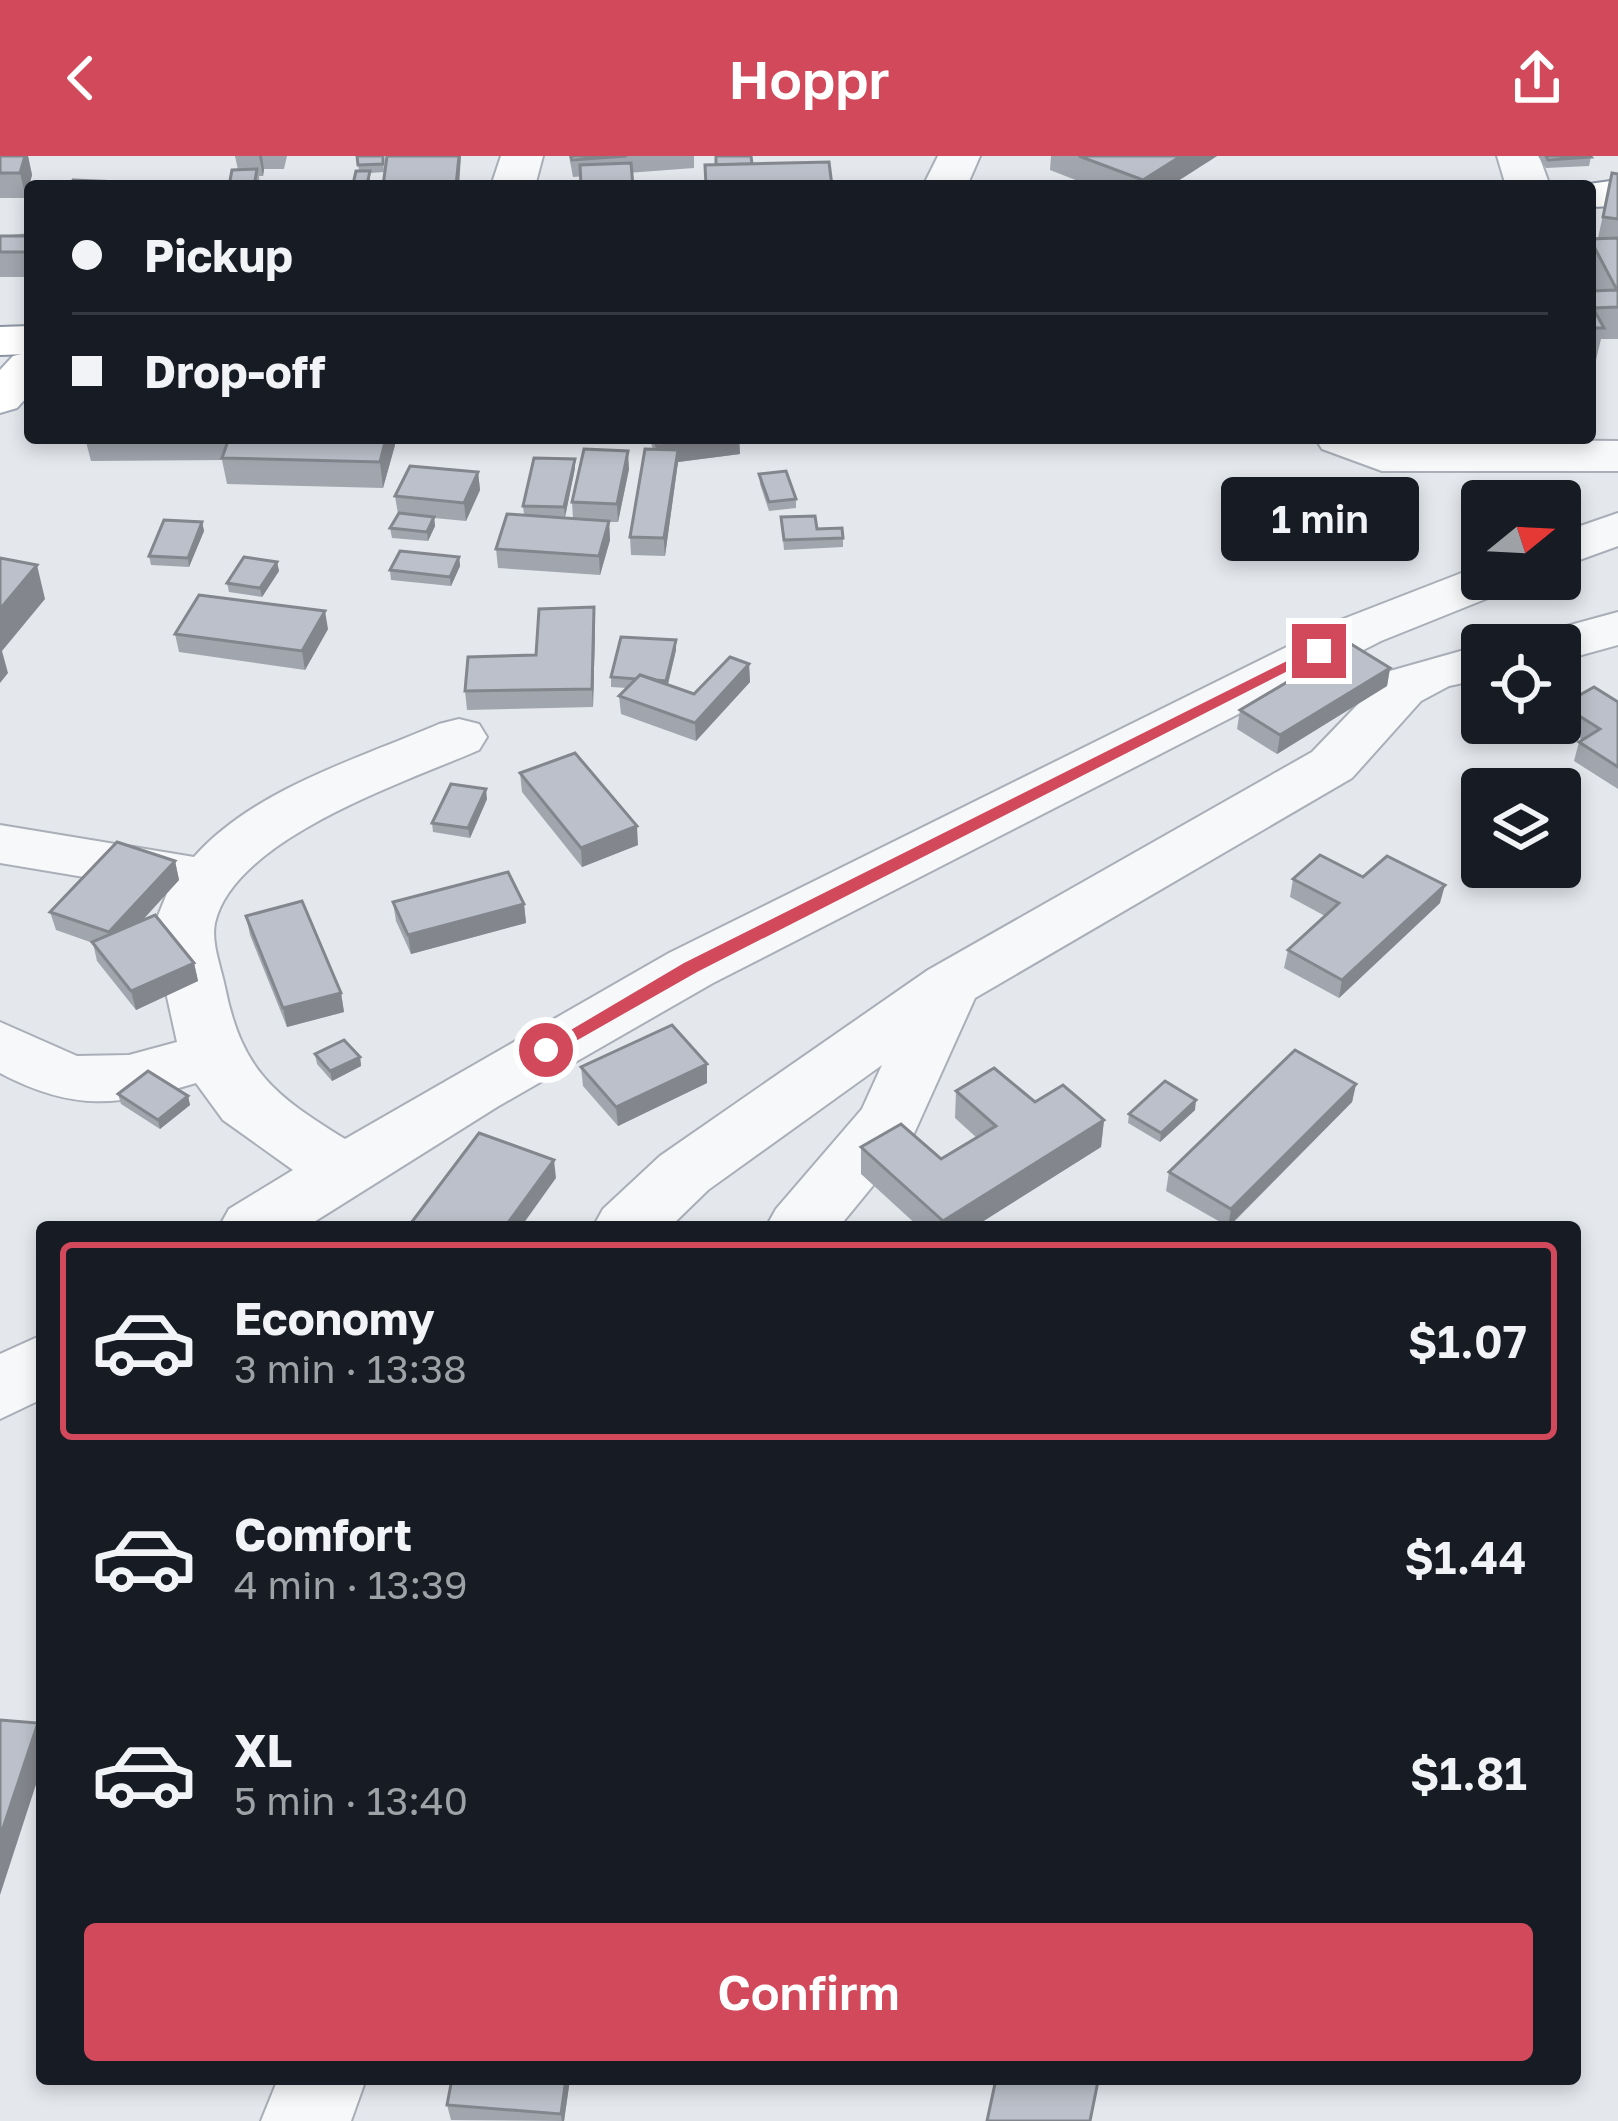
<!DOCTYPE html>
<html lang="en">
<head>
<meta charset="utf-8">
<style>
  :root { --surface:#171b24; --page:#20242c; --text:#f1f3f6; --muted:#9ea1a6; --line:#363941; --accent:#d1495b }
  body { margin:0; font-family:"Golos Text",sans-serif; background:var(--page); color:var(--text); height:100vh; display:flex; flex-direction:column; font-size:45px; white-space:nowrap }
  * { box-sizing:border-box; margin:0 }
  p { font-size:39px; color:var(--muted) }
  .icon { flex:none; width:66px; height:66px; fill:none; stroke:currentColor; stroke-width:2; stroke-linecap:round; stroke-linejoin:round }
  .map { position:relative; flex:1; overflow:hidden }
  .panel { position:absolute; left:36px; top:1065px; width:1545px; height:864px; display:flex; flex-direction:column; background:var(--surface); border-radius:12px; box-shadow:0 6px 18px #0003 }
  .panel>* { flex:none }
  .guide { position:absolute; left:24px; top:24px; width:1572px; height:264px; border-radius:12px; box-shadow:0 6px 18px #0003; display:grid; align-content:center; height:264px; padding:0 48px; background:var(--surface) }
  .needle { width:78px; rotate:72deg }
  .buttons { position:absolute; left:1461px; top:324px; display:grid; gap:24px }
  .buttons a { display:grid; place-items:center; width:120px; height:120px; border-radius:12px; background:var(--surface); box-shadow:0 6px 18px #0003; font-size:60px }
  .end { position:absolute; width:54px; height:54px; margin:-27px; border:15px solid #d1495b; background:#fff; box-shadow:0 0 0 6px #fff }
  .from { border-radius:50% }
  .bubble { position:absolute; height:84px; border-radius:12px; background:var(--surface); box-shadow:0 6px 18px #0003; font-size:39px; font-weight:600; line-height:84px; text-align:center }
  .guide b { display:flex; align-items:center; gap:42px; height:114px; font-size:45px }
  .guide b+b { border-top:3px solid var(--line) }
  .guide i { width:30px; height:30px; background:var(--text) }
  ul { padding:21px 0 0; list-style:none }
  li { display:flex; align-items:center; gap:36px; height:198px; margin:0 24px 18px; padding:0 24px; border:6px solid transparent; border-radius:12px }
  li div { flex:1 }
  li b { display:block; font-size:45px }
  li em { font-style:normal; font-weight:600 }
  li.selected { border-color:var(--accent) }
  li>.icon { width:108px; height:108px; stroke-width:1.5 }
  .primary-button { display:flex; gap:24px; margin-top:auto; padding:24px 48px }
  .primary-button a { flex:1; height:138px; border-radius:12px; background:var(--accent); color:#fff; font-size:48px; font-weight:600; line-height:138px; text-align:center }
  header { display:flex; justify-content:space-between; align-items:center; height:156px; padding:0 48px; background:var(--accent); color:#fff; font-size:54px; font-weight:600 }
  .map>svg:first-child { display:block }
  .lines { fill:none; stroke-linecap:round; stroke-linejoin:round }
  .minor-casing { stroke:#a9aeb7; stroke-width:4 }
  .major-casing { stroke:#a3abb8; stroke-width:4 }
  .highway-casing { stroke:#8b94a3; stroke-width:4 }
  .minor { fill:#f7f8fa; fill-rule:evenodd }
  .major { fill:#fff; fill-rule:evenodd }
  .highway { fill:#fff; fill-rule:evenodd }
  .wall { fill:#a1a5ae }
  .shaded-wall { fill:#83868d }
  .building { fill:#bbc0ca; stroke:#83868d; stroke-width:3 }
  .route { fill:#d1495b }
</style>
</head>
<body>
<header><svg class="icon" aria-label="back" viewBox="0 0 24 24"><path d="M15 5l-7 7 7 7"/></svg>Hoppr<svg class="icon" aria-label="share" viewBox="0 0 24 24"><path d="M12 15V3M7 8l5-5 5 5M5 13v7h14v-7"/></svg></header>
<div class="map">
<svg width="1618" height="1965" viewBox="0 0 1618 1965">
  <rect width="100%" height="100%" fill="#e4e7ec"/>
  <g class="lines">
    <defs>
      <g id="minor">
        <polygon points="501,0 543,0 535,30 491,30"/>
        <polygon points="938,0 980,0 967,30 923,30"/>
        <polygon points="1497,0 1539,0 1550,30 1506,30"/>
        <polygon points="1315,282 1618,285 1618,315 1382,315 1322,293"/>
        <polygon points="1618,357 1618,390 1560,411 1560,377"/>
        <path d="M1482,409V423H1515L1508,434L1381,485L713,827L497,951L306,1071H219L229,1053L293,1014L223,964L196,927C119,950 74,956 0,917V866L77,900L129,899L177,886L154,782L155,767L168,735L0,707V669L194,701C254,633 358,603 439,568L459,563L479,568L487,581L479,594C408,625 234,682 215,767C211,787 221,811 225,831C242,915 274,939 345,983L669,797L1343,463Z"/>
        <polygon points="1618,456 1618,489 1560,505 1560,489 1533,489 1541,477"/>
        <polygon points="1482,489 1482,523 1449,530 1421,545 1352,622 975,842 912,982 839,1071 766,1071 776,1053 862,953 882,909 708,1034 670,1071 593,1071 603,1053 660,1000 928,814 1312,596 1390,515"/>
        <polygon points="42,1179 42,1243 0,1263 0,1198"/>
        <polygon points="278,1923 366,1923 351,1965 261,1965"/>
      </g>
      <polygon id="major" points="30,196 30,238 17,252 0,257 0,214 13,200"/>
      <g id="highway">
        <polygon points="1618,24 1618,50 1590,51 1590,30 1574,30"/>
        <polygon points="30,170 30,198 0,199 0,171"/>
      </g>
    </defs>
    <use href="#minor" class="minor-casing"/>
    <use href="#major" class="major-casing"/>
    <use href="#highway" class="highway-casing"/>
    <use href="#minor" class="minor"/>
    <use href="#major" class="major"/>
    <use href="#highway" class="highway"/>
  </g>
  <g class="wall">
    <polygon points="0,0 28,0 32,19 26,42 0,42"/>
    <polygon points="235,0 287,0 284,13 264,13 263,20 259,20 260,30 229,30 238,14"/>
    <polygon points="357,0 383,0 384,16 370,17 370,30 353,30 359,15"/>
    <polygon points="569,0 694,0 694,12 573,21"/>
    <polygon points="1051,0 1217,0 1170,30 1091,30 1050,14"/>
    <polygon points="1538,0 1590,0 1591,1 1589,10 1546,12"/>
    <polygon points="1612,17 1618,18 1618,183 1601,183 1596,204 1590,205 1590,135 1593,135 1590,129 1590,83 1598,82"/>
    <polygon points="30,77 30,121 0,121 0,80"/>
    <polygon points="85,282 394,282 395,289 383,332 227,328 222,304 91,305"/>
    <polygon points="649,282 739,282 740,298 678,306 665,400 631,399 630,381 653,293"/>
    <polygon points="575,312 565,361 524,359 523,350"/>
    <polygon points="629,313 618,366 609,366 610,384 600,419 498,412 496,393 573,363 572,346"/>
    <polygon points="478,316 480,334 466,365 434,362 435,370 428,385 392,382 390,372 398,358 395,340"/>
    <polygon points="759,318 796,343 796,352 769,355 760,328"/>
    <polygon points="781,361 843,382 843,391 784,394"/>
    <polygon points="202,366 204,375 189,411 151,409 149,400"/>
    <polygon points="459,401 460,410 451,430 391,424 390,414"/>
    <polygon points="277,406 279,415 262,441 229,436 227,427"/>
    <polygon points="595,470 593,551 467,554 465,535"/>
    <polygon points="328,473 305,514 179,496 175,478"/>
    <polygon points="676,494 668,529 694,538 749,508 750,526 696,585 621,558 619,540 627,532 611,531 611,521"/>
    <polygon points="1390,512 1387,530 1277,598 1237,573 1240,554"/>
    <polygon points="1618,546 1618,633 1574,605 1579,586 1583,584 1557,568 1560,567 1562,549"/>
    <polygon points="520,617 638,689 582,711 522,636"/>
    <polygon points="487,643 470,682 433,676 432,667"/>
    <polygon points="175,705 179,724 142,765 194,807 198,825 136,854 97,805 93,787 56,774 50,756"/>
    <polygon points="1363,721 1440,747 1339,842 1284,812 1288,794 1325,760 1290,741 1293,723"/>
    <polygon points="393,746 524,748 526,767 411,798 396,765"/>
    <polygon points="246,760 341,837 344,856 287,871 250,779"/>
    <polygon points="315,898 360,901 361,910 332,925 317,908"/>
    <polygon points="581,911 707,927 618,970 583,930"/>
    <polygon points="1356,928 1352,946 1229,1071 1166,1035 1169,1016"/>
    <polygon points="956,935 1035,946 1104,964 1101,991 974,1071 919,1071 861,1018 861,991 941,1003 977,982 955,962"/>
    <polygon points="118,938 188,940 190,949 160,973 121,948"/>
    <polygon points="1195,954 1160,986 1128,967 1129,958"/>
    <polygon points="452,1923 570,1923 564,1965 451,1964 447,1949"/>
  </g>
  <g class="shaded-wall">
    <polygon points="25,0 28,0 32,19 26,42 20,17"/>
    <polygon points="259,0 262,0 264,13 263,20"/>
    <polygon points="456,0 461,0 459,30 456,30"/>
    <polygon points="1181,0 1217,0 1170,30 1142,30 1143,24"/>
    <polygon points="386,282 394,282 395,289 383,332 380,306"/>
    <polygon points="590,282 611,282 590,287"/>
    <polygon points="726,282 739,282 740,298 678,306 665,400 657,290"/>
    <polygon points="628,295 629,313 618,366 617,348"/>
    <polygon points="575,303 575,312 565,361 564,351"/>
    <polygon points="478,316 480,334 466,365 464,347"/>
    <polygon points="434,361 435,370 428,385 427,376"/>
    <polygon points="609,365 610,384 600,419 599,400"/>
    <polygon points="202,366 204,375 189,411 188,402"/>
    <polygon points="459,401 460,410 451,430 450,421"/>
    <polygon points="277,406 279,415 262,441 260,432"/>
    <polygon points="37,409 45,443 2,495 8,517 0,527 0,453"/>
    <polygon points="594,451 595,470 593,551 592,533"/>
    <polygon points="325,455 328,473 305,514 302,495"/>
    <polygon points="676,484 676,494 666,535 666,525"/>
    <polygon points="749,508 750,526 696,585 695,567"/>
    <polygon points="1390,512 1387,530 1277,598 1280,579"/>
    <polygon points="486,633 487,643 470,682 468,672"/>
    <polygon points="637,670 638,689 582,711 581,692"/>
    <polygon points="175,705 179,724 114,795 109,776"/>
    <polygon points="1445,729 1440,747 1339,842 1342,824"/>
    <polygon points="524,748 526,767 411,798 408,779"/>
    <polygon points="194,807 198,825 136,854 131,835"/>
    <polygon points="341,837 344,856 287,871 283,852"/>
    <polygon points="360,901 361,910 332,925 330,915"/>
    <polygon points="707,908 707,927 618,970 616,951"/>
    <polygon points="1356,928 1352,946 1228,1071 1231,1053"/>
    <polygon points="188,940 190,949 160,973 158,964"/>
    <polygon points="1196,944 1195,954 1160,986 1161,977"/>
    <polygon points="1104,964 1101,991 974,1071 943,1071 943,1065"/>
    <polygon points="554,1004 556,1022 521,1071 505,1071"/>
    <polygon points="38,1567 42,1577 42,1610 0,1739 0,1681"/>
    <polygon points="566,1923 570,1923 564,1965 562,1965 561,1958"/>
  </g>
  <g class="building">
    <polygon points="0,0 25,0 20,17 0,17"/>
    <polygon points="357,0 383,0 383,8 358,9"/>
    <polygon points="387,0 459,0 456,30 383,30"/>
    <polygon points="571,0 627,0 572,4"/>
    <polygon points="716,0 751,0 752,8 716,9"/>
    <polygon points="1079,0 1181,0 1143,24"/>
    <polygon points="1546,0 1590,0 1591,1 1548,4"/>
    <polygon points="829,6 832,30 706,30 705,9"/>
    <polygon points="631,7 633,30 581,30 580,9"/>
    <polygon points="257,13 254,30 229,30 232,14"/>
    <polygon points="356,15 370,15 367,28 353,28"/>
    <polygon points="1612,17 1618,18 1618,63 1603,61"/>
    <polygon points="73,24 118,26 116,30 70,30"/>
    <rect x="0" y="80" width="30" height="16"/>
    <polygon points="1618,82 1618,151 1593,152 1604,172 1590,172 1590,135 1617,134 1590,83"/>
    <polygon points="229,282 386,282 380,306 222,302"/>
    <polygon points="654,282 726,282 657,290"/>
    <polygon points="584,293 628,295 617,348 572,346"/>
    <polygon points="645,293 678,294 664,382 630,381"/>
    <polygon points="534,302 575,303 564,351 523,350"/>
    <polygon points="410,310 478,316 464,347 395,340"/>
    <polygon points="786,315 796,343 769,346 759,318"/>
    <polygon points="399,357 434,361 427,376 390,372"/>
    <polygon points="507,358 609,365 599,400 496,393"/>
    <polygon points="815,360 817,373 842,372 843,382 784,384 781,361"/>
    <polygon points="164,364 202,366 188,402 149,400"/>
    <polygon points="400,395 459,401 450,421 390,414"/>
    <polygon points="244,401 277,406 260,432 227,427"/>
    <polygon points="0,402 37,409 0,453"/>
    <polygon points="199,439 325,455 302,495 175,478"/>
    <polygon points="594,451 592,533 465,535 468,501 536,499 539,453"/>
    <polygon points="621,481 676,484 666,525 656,524 640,519 636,523 611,521"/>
    <polygon points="1351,488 1390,512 1280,579 1240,554"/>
    <polygon points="730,501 749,508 695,567 619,540 640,519 694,538"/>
    <polygon points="1594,531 1618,546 1618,611 1579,586 1600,573 1562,549"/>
    <polygon points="575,597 637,670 581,692 520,617"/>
    <polygon points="451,628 486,633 468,672 432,667"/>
    <polygon points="117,686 175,705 109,776 50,756"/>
    <polygon points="1320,699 1363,721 1387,700 1445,729 1342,824 1288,794 1339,747 1293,723"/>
    <polygon points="508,716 524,748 408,779 393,746"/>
    <polygon points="302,745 341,837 283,852 246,760"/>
    <polygon points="155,759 194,807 131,835 92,786"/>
    <polygon points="672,869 707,908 616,951 581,911"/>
    <polygon points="344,884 360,901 330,915 315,898"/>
    <polygon points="1295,894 1356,928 1231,1053 1169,1016"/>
    <polygon points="994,912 1035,946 1063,929 1104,964 943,1065 861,991 901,968 941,1003 996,970 956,935"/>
    <polygon points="148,915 188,940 158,964 118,938"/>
    <polygon points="1165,925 1196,944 1161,977 1129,958"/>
    <polygon points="479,977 554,1004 505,1071 408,1071"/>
    <polygon points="0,1564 38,1567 0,1681"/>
    <polygon points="452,1923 566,1923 561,1958 447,1949"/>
    <polygon points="996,1923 1090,1923 1098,1925 1090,1965 987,1965"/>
  </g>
  <polygon class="route" points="1313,492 1327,495 697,816 553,898 546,900 537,894 684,807"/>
</svg>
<div class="buttons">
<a><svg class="needle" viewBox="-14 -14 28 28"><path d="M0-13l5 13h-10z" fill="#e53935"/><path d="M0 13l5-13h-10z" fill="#9ea1a6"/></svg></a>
<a><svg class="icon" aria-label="locate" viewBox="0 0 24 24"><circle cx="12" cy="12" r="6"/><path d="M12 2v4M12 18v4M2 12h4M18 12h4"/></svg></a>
<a><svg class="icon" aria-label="layers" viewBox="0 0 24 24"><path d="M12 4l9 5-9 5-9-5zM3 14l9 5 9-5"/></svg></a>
</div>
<i class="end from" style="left:546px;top:894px"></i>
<i class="end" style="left:1319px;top:495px"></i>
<div class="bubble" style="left:1221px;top:321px;width:198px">1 min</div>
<div class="guide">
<b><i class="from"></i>Pickup</b>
<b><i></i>Drop-off</b>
</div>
<section class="panel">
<ul>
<li class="selected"><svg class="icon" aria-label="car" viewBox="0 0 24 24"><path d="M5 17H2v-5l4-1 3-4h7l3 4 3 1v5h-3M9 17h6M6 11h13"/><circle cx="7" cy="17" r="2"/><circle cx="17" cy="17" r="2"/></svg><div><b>Economy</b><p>3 min · 13:38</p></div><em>$1.07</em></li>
<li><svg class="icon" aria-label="car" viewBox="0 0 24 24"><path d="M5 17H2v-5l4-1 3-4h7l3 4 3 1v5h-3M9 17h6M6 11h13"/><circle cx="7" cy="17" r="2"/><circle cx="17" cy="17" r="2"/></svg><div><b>Comfort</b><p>4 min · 13:39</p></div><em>$1.44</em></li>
<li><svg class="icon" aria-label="car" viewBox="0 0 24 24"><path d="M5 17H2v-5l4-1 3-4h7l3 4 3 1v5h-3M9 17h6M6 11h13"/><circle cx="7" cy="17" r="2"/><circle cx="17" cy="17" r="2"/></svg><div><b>XL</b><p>5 min · 13:40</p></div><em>$1.81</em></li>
</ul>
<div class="primary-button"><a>Confirm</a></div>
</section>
</div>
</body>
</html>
